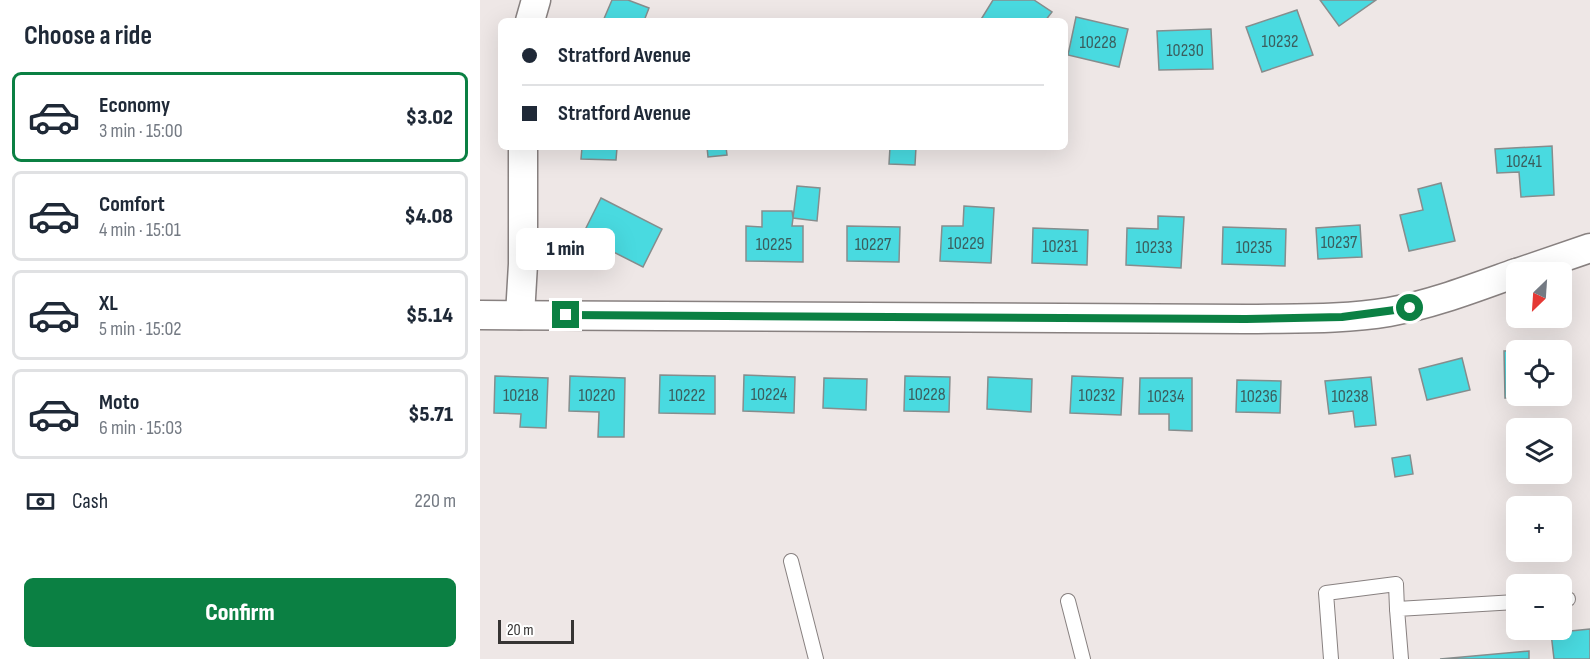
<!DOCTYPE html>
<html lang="en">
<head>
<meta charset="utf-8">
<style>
  :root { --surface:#fff; --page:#f2f2f3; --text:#1f2937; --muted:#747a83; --line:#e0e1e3; --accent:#0b8043 }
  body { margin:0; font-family:"Sofia Sans Condensed",sans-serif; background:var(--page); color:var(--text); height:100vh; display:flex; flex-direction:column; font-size:22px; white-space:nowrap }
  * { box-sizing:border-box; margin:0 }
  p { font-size:20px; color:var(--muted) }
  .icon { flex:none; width:33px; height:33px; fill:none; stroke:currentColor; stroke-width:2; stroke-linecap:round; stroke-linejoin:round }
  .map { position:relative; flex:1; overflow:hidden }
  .details { display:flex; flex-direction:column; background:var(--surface); width:480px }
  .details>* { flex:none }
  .guide { position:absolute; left:18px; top:18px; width:570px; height:132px; border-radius:9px; box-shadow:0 6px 24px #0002; display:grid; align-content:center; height:132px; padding:0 24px; background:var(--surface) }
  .needle { width:39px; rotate:205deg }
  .controls { position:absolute; left:1026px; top:262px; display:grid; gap:12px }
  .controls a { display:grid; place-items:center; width:66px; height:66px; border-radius:9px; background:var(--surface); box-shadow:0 6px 24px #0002; font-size:30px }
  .scale { position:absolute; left:18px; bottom:15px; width:76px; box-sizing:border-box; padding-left:6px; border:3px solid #363433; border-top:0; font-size:16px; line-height:21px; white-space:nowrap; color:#363433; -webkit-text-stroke:4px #fff; paint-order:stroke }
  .end { position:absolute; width:27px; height:27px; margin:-14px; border:8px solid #0b8043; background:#fff; box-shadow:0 0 0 3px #fff }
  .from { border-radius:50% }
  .bubble { position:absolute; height:42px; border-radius:9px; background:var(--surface); box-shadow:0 6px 24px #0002; font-size:20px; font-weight:800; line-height:42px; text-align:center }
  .guide b { display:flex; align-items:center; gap:21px; height:57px; font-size:22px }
  .guide b+b { border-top:2px solid var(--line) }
  .guide i { width:15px; height:15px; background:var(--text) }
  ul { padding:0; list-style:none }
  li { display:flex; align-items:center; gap:18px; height:90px; margin:0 12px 9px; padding:0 12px; border:3px solid var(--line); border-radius:9px }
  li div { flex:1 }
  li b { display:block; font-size:22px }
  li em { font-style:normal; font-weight:800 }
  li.selected { border-color:var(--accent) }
  li>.icon { width:54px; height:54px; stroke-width:1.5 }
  h2 { padding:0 24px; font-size:27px; line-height:72px }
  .pay { display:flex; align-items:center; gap:15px; height:66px; padding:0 24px; font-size:22px }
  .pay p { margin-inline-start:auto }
  .button { display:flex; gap:12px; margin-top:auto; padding:12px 24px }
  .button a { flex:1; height:69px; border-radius:9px; background:var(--accent); color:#fff; font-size:24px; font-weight:800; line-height:69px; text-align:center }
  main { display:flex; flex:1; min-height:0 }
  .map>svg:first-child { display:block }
  .building { fill:#49dae0; stroke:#868d8d; stroke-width:1.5 }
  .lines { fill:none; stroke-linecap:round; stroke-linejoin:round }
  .lane-casing { stroke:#888180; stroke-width:16 }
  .street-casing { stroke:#888180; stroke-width:31 }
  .lane { stroke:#fff; stroke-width:14 }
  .street { stroke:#fff; stroke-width:28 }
  .route { stroke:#0b8043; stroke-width:8 }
  .labels { text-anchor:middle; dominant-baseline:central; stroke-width:5; stroke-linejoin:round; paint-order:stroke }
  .number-label { font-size:18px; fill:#3b5e5e }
</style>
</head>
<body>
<main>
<section class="details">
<h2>Choose a ride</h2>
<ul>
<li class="selected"><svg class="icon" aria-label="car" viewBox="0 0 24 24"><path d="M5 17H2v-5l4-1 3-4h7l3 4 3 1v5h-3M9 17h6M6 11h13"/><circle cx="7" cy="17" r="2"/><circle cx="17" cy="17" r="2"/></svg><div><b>Economy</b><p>3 min · 15:00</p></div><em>$3.02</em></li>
<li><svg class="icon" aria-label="car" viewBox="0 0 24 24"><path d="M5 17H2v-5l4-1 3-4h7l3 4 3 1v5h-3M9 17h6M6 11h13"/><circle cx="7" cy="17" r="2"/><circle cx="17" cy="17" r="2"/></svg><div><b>Comfort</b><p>4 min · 15:01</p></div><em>$4.08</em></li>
<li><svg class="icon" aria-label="car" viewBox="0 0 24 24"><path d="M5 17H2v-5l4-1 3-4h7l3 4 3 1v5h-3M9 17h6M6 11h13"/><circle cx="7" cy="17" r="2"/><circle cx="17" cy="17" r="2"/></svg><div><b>XL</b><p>5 min · 15:02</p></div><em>$5.14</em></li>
<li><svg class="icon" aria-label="car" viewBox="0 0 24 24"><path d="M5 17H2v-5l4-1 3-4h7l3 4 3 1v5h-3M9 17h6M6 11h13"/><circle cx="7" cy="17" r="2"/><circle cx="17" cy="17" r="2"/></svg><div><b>Moto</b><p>6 min · 15:03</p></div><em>$5.71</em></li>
</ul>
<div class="pay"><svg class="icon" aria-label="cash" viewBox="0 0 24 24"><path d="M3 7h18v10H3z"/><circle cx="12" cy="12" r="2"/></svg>Cash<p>220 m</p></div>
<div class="button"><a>Confirm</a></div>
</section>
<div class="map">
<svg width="1110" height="659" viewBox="0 0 1110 659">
  <rect width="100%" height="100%" fill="#eee7e6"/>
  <g class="building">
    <polygon points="132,0 148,0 169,8 164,21 123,21"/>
    <polygon points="513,0 554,0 572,12 565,21 500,21"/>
    <polygon points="840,0 896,0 859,26"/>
    <polygon points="817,10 833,55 782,72 766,27"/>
    <polygon points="596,17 648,29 639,67 588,55"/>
    <polygon points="731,29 733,69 679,70 677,31"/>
    <polygon points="1072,146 1074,195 1041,197 1039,172 1017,173 1015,149"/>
    <polygon points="102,147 161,147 161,149 137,148 136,160 101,159"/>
    <polygon points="227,147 246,147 247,155 228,157"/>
    <polygon points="410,147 436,147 435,165 409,164"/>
    <polygon points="961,183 975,241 929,251 920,215 943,210 938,189"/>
    <polygon points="317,186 340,188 337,221 313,218"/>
    <polygon points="121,198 182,229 163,267 102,236"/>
    <polygon points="484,206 514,208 511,263 460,261 462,226 483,226"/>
    <polygon points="282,211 312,211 313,218 312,226 323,226 323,262 266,261 266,226 282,227"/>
    <polygon points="678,216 704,217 701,268 646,265 647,228 678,229"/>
    <polygon points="880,225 882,257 838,259 836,228"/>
    <polygon points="367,226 420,227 419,262 367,261"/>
    <polygon points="743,227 806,229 805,266 742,264"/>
    <polygon points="553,228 608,230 607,265 552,263"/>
    <polygon points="1055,350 1036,351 1036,396 1082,396 1083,364 1083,397 1025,398 1024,351"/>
    <polygon points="982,358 990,390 947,400 939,369"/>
    <polygon points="180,375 235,376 235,414 179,413"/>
    <polygon points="264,375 315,377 314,413 263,411"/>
    <polygon points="15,376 68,378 66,428 40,427 41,414 14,413"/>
    <polygon points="90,376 145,378 144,437 118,437 119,412 89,411"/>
    <polygon points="425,376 470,377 469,412 424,411"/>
    <polygon points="592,376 643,378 641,415 590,413"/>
    <polygon points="508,377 552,379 551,412 507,409"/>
    <polygon points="891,377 896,425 875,427 873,411 849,414 845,381"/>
    <polygon points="344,378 387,379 386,410 343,408"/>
    <polygon points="660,378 712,378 712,431 689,430 689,414 659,414"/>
    <polygon points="757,380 801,381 800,413 756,412"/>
    <polygon points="930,455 933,474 915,477 912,458"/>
    <polygon points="1110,629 1110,659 1074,659 1071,633"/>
    <polygon points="1049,651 1049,659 960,659"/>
  </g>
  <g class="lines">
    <defs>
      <g id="lane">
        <polyline points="311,561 336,659"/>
        <polyline points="1082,599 1088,599"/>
        <polyline points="588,601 603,659"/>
        <polyline points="851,659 846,593 916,584 917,609"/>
        <polyline points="921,659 917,609 1036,602"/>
      </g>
      <g id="street">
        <polyline points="50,21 56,0"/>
        <polyline points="1037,273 1110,248"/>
        <path d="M0,315L766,319C813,318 862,320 909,312C953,304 994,288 1036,273"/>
        <polyline points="40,315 43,264 43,147"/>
      </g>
    </defs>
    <use href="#lane" class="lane-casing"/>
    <use href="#street" class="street-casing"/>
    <use href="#lane" class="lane"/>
    <use href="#street" class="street"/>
  </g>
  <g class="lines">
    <polyline class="route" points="86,315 766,319 862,317 930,308"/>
  </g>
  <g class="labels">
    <g class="number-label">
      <text x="800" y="41">10232</text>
      <text x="618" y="42">10228</text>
      <text x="705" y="50">10230</text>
      <text x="1044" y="161">10241</text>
      <text x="859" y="242">10237</text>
      <text x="486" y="243">10229</text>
      <text x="294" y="244">10225</text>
      <text x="393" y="244">10227</text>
      <text x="580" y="246">10231</text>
      <text x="674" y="247">10233</text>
      <text x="774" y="247">10235</text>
      <text x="289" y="394">10224</text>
      <text x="447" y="394">10228</text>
      <text x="41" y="395">10218</text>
      <text x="117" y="395">10220</text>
      <text x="207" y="395">10222</text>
      <text x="617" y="395">10232</text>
      <text x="686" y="396">10234</text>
      <text x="779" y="396">10236</text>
      <text x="870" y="396">10238</text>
    </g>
  </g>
</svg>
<div class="controls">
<a><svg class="needle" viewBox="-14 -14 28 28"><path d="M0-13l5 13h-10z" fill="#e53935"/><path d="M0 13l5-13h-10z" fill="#747a83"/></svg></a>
<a><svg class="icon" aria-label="locate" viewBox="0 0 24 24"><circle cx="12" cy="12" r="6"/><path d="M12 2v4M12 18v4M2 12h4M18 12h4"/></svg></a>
<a><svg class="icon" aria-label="layers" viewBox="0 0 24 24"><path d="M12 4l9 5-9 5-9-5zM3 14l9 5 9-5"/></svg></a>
<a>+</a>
<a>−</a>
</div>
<div class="scale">20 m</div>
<i class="end from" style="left:930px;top:308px"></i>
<i class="end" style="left:86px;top:315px"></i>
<div class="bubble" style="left:36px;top:228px;width:99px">1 min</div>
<div class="guide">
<b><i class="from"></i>Stratford Avenue</b>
<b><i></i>Stratford Avenue</b>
</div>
</div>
</main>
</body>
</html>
